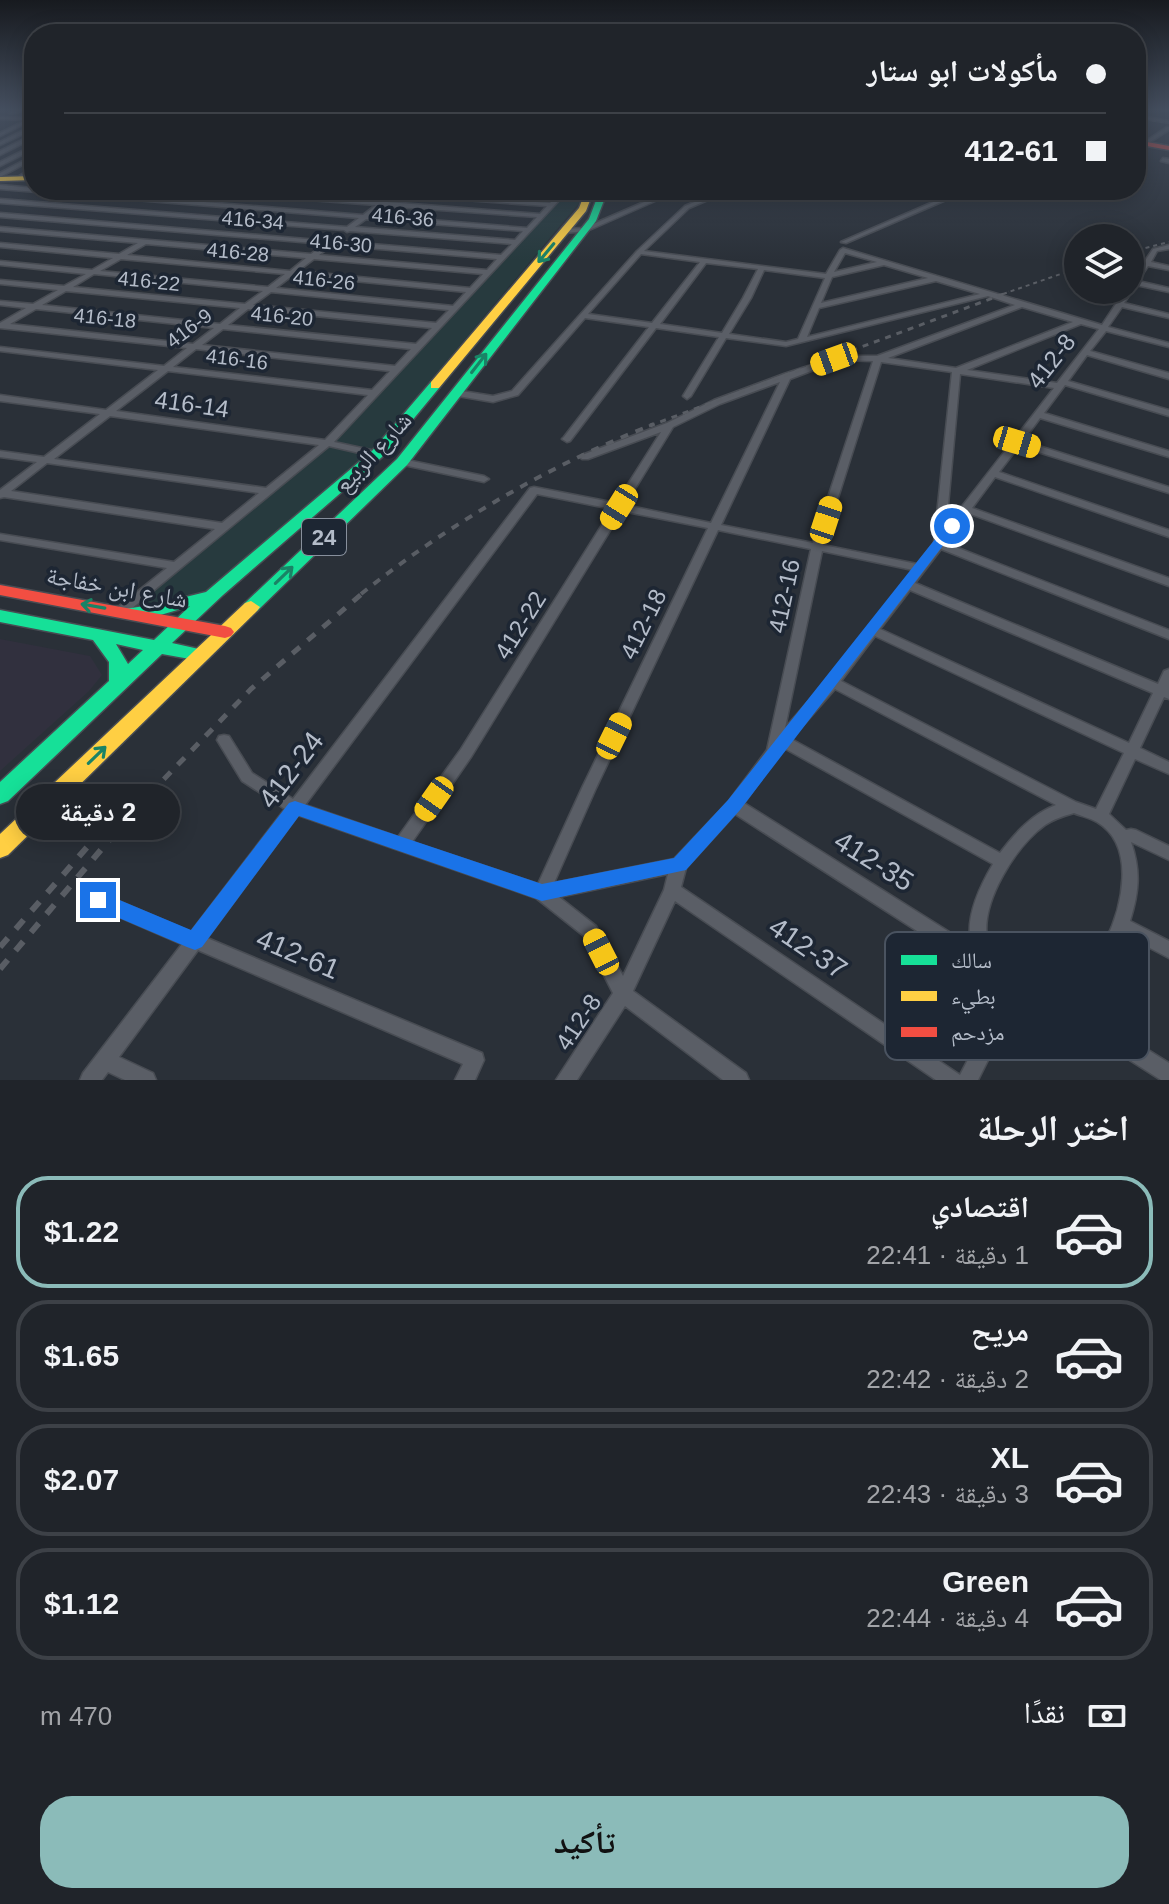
<!DOCTYPE html>
<html lang="ar">
<head>
<meta charset="utf-8">
<style>
  :root { --surface:#20242a; --page:#282c32; --text:#f1f3f6; --muted:#a2a4a8; --line:#3d4147; --accent:#8bbbb9 }
  body { margin:0; font-family:Arial,"Noto Naskh Arabic",sans-serif; background:var(--page); color:var(--text); direction:rtl; height:100vh; display:flex; flex-direction:column; font-size:30px; white-space:nowrap }
  * { box-sizing:border-box; margin:0 }
  p { font-size:26px; color:var(--muted) }
  .icon { flex:none; width:44px; height:44px; fill:none; stroke:currentColor; stroke-width:2; stroke-linecap:round; stroke-linejoin:round }
  .map { position:relative; height:1080px; overflow:hidden; direction:ltr }
  .side { display:flex; flex-direction:column; background:var(--surface); flex:1 }
  .side>* { flex:none }
  .guide { position:absolute; left:24px; top:24px; width:1122px; height:176px; border-radius:32px; box-shadow:0 4px 20px #0003,0 0 0 2px var(--line); direction:rtl; display:grid; align-content:center; height:176px; padding:0 40px; background:var(--surface) }
  .controls { position:absolute; left:1064px; top:224px; display:grid; gap:16px }
  .controls a { display:grid; place-items:center; width:80px; height:80px; border-radius:50%; background:var(--surface); box-shadow:0 4px 20px #0003,0 0 0 2px var(--line); font-size:40px }
  .end { position:absolute; width:36px; height:36px; margin:-18px; border:10px solid #1a73e8; background:#fff; box-shadow:0 0 0 4px #fff }
  .from { border-radius:50% }
  .bubble { position:absolute; height:56px; border-radius:28px; background:var(--surface); box-shadow:0 4px 20px #0003,0 0 0 2px var(--line); font-size:26px; font-weight:800; line-height:56px; text-align:center; direction:rtl }
  .car { position:absolute; width:24px; height:48px; margin:-24px -12px; border-radius:10px; box-shadow:0 0 6px 2px #0007; background:linear-gradient(#f5c518 24%,#345 0 40%,#f5c518 0 76%,#345 0 86%,#f5c518 0) }
  .guide b { display:flex; align-items:center; gap:28px; height:76px; font-size:30px }
  .guide b+b { border-top:2px solid var(--line) }
  .guide i { width:20px; height:20px; background:var(--text) }
  ul { padding:0; list-style:none }
  li { display:flex; align-items:center; gap:24px; height:112px; margin:0 16px 12px; padding:0 24px; border:4px solid var(--line); border-radius:32px }
  li div { flex:1 }
  li b { display:block; font-size:30px }
  li em { font-style:normal; font-weight:800 }
  li.active { border-color:var(--accent) }
  li>.icon { width:72px; height:72px; stroke-width:1.5 }
  h2 { padding:0 40px; font-size:36px; line-height:96px }
  .pay { display:flex; align-items:center; gap:20px; height:88px; padding:0 40px; font-size:30px }
  .pay p { margin-inline-start:auto }
  .button { display:flex; gap:16px; margin-top:auto; padding:16px 40px }
  .button a { flex:1; height:92px; border-radius:32px; background:var(--accent); color:#111; font-size:32px; font-weight:800; line-height:92px; text-align:center }
  .map>svg:first-child { display:block }
  .medical { fill:#31303e }
  .green { fill:#273a3e }
  .lines { fill:none; stroke-linecap:round; stroke-linejoin:round }
  .street-casing { stroke:#484c53; stroke-width:3 }
  .fast-casing { stroke:#484c53; stroke-width:3 }
  .slow-casing { stroke:#484c53; stroke-width:3 }
  .jam-casing { stroke:#484c53; stroke-width:3 }
  .street { fill:#5a5e66; fill-rule:evenodd }
  .fast { fill:#16e098; fill-rule:evenodd }
  .slow { fill:#ffcf43; fill-rule:evenodd }
  .jam { fill:#f24e42; fill-rule:evenodd }
  .rail-far4 { stroke:#595d64; stroke-width:2; stroke-dasharray:4 4; stroke-linecap:butt }
  .rail-far3 { stroke:#595d64; stroke-width:3; stroke-dasharray:6 6; stroke-linecap:butt }
  .rail-far2 { stroke:#595d64; stroke-width:4; stroke-dasharray:8 8; stroke-linecap:butt }
  .rail-far1 { stroke:#595d64; stroke-width:5; stroke-dasharray:10 10; stroke-linecap:butt }
  .rail { stroke:#595d64; stroke-width:6; stroke-dasharray:12 12; stroke-linecap:butt }
  .oneway { stroke:#1a8366 }
  .route { fill:#1a73e8 }
  .labels { text-anchor:middle; dominant-baseline:central; stroke-width:7; stroke-linejoin:round; paint-order:stroke }
  .far-street-label { font-size:20px; fill:#b4bcc9; stroke:#1d2633 }
  .shield { fill:#1d2633; stroke:#878f9c; stroke-width:2 }
  .shield-label { font-size:22px; font-weight:bold; fill:#b4bcc9 }
  .street-label { font-size:24px; fill:#b4bcc9; stroke:#1d2633 }
  .near-street-label { font-size:28px; fill:#b4bcc9; stroke:#1d2633 }
  .key { fill:#1d2633; stroke:#4a5360; stroke-width:2 }
  .key-label { font-size:22px; fill:#b4bcc9 }
</style>
</head>
<body>
<div class="map">
<svg width="1169" height="1080" viewBox="0 0 1169 1080">
  <rect width="100%" height="100%" fill="#2a3038"/>
  <polygon class="medical" points="0,639 90,656 102,675 89,691 0,771"/>
  <polygon class="green" points="564,194 585,196 368,455 213,589 185,601 126,609 326,448"/>
  <g class="lines">
    <defs>
      <g id="street">
        <polygon points="22,109 30,109 11,114 9,113"/>
        <polygon points="1162,109 1169,109 1169,111 1162,110"/>
        <polygon points="1136,115 1169,121 1169,123 1136,117"/>
        <polygon points="0,117 32,118 34,119 0,136 0,133 26,120 0,119"/>
        <polygon points="32,126 34,126 34,129 0,145 0,142"/>
        <polygon points="1167,127 1169,127 1169,130 1150,142 1146,141"/>
        <polygon points="32,135 34,135 34,138 0,155 0,151"/>
        <polygon points="34,145 34,149 0,166 0,162"/>
        <polygon points="34,155 34,159 0,177 0,173"/>
        <polygon points="1163,158 1169,159 1169,163 1161,161"/>
        <polygon points="34,167 34,171 19,180 14,179"/>
        <path d="M0,185L34,188V190H56L363,215L376,205L203,192L200,190H225L380,202L389,195L352,192L349,190L394,191L402,190L400,192L550,203L558,194L519,190L563,191L591,195L588,197L564,195L334,442L380,452L382,454L380,456L377,457L329,446L125,614H117L115,611L117,608L167,568L0,540V534L174,562L215,529L4,497L0,498V490L37,462L0,457V451L44,457L100,414L0,401V395L106,410L158,370L0,351V347L164,366L187,348L0,328V323L26,308L0,305V301L33,304L58,290L0,284V280L64,286L86,274L0,265V261L92,270L113,258L0,247V243L119,254L138,243L0,231V227L311,254L325,244L0,217V213L329,241L333,239L336,241L501,255L512,244L350,231L347,232L344,230L0,203V199L347,227L359,218L0,189ZM396,195L547,206L540,214L387,202ZM383,206L537,217L527,228L370,215ZM366,219L523,231L515,240L355,227ZM146,244L306,258L290,271L127,255ZM332,245L497,259L487,270L319,255ZM121,259L285,274L268,287L100,271ZM314,259L483,274L470,288L298,271ZM94,274L263,291L245,304L73,287ZM293,275L466,292L453,306L276,288ZM66,291L240,308L220,324L42,305ZM271,292L449,310L436,323L253,305ZM36,309L214,328L193,344L10,324ZM248,309L432,328L416,344L228,325ZM223,329L411,349L395,366L202,345ZM196,349L390,371L372,390L173,367ZM168,371L368,395L325,440L116,411ZM110,416L319,445L266,488L54,459ZM47,463L259,493L222,523L11,491Z"/>
        <polygon points="672,190 680,190 587,231 564,233 561,231 564,229 584,228"/>
        <path d="M723,190H731L689,208L644,251L826,274L840,250L843,248L1102,325L1125,290H1130V283L1153,249L1169,245V249L1157,251L1151,262L1169,266V270L1148,266L1138,281L1169,288V292L1136,285L1124,303L1169,314V318L1122,307L1108,327L1169,343V347L1106,331L1090,351L1169,373V379L1087,355L1068,381L1169,410V416L1065,385L1044,413L1169,451V457L1040,418L1023,441L1169,487V493L1019,446L999,472L1169,530V537L995,477L972,508L1169,578V586L968,513L945,543L1169,630V639L941,549L915,583L1158,684L1164,671L1169,669V699L1164,697L1140,748L1169,762V774L1135,759L1109,814L1126,830L1131,829L1136,830L1169,846V860L1131,842C1141,871 1139,892 1130,921L1169,941V958L1125,935C1117,955 1097,997 1076,1005L1169,1063V1080H1161L1070,1022L1048,1003L1021,994L978,1080H936L675,901L633,991L746,1073L749,1080H723L625,1006L577,1080H556L613,993L584,936L536,898L298,815L207,938L482,1053L484,1060L475,1080H455L463,1064L198,950L119,1057L153,1073L156,1080H125L108,1072L102,1080H80L83,1073L182,944L92,905L90,900L92,895L98,893L104,895L191,932L285,809L242,781L217,740L219,736L224,735L229,736L252,773L293,799L530,488L534,487L616,503L661,432L588,459H582L580,457L582,455L667,423L714,400L784,374L839,356H877L1015,305L988,296L786,346L726,338L691,396L687,399L683,396L719,337L656,328L570,441L567,442L562,439L564,437L649,327L585,318L518,395L493,402L452,395V391L455,390L493,396L512,391L637,251L685,206ZM845,253L877,262L834,272ZM641,254L700,262L652,323L588,314ZM706,263L758,269L743,298L722,333L660,324ZM884,265L928,278L821,303L832,277ZM764,270L825,278L798,339L786,342L729,334L751,298ZM936,281L980,294L807,337L819,308ZM1022,307L1073,322L956,368L888,358ZM1081,324L1099,329L1057,383L967,370ZM840,360L873,361L813,543L721,525L790,379ZM881,362L952,372L934,543L917,564L823,545ZM960,374L1054,388L946,527ZM780,382L711,523L625,505L673,427L720,404ZM537,494L612,509L461,749L398,837L305,805ZM622,511L708,528L582,788L538,884L412,842L471,757ZM718,530L811,549L767,750L729,801L674,859L554,883L596,788ZM822,551L913,570L828,679L785,728ZM910,590L1153,693L1129,743L880,629ZM875,636L1124,753L1096,809L1076,802L841,681ZM835,689L1056,805C1032,814 1015,833 1000,853L791,739ZM784,748L993,864C980,886 965,917 971,943L954,935L744,803ZM1074,813C1081,816 1090,818 1097,822C1137,846 1122,908 1105,942C1096,959 1085,973 1073,988C1043,989 993,972 987,938C981,901 1016,846 1045,825C1054,819 1063,816 1074,813ZM735,814L942,947L980,963L996,980L1006,987L960,1075L681,887L686,868ZM668,874L664,890L623,976L596,926L559,897Z"/>
        <polygon points="961,190 969,190 846,243 841,242"/>
        <polygon points="402,459 484,476 489,479 484,482 399,464 397,462"/>
      </g>
      <g id="fast">
        <polygon points="600,190 608,190 596,221 407,465 257,611 245,611 242,607 245,603 397,459 589,219"/>
        <path d="M435,381L439,382V388L382,457L223,595L172,643L208,651L210,655L208,659L201,661L162,654L8,801L0,804V782L109,681V662L93,640L0,622V610L154,640L190,606C170,612 145,622 125,617L122,613L125,609L157,604L206,592L372,451L431,382ZM116,644L143,650L128,664Z"/>
      </g>
      <g id="slow">
        <polygon points="34,176 34,180 0,181 0,177"/>
        <polygon points="586,190 594,190 586,211 439,388 431,388 431,382 579,208"/>
        <polygon points="251,601 260,607 257,611 8,855 0,858 0,834 245,603"/>
      </g>
      <g id="jam">
        <polygon points="1136,140 1169,146 1169,150 1136,144"/>
        <polygon points="0,585 225,626 231,628 234,632 231,636 225,638 0,595"/>
      </g>
    </defs>
    <use href="#street" class="street-casing"/>
    <use href="#fast" class="fast-casing"/>
    <use href="#slow" class="slow-casing"/>
    <use href="#jam" class="jam-casing"/>
    <use href="#street" class="street"/>
    <use href="#fast" class="fast"/>
    <use href="#slow" class="slow"/>
    <use href="#jam" class="jam"/>
    <g class="rail-far4">
      <polyline points="1136,118 1169,123"/>
      <polyline points="1130,252 1169,242"/>
      <polyline points="1003,294 1078,268"/>
    </g>
    <polyline class="rail-far3" points="649,426 1009,292"/>
    <path class="rail-far2" d="M361,594C450,523 548,466 654,424"/>
    <g class="rail-far1">
      <polyline points="121,808 137,790"/>
      <polyline points="136,808 251,689 364,592"/>
    </g>
    <g class="rail">
      <polyline points="0,947 123,806"/>
      <polyline points="0,969 138,806"/>
    </g>
  </g>
  <defs><path id="oneway-shaft" d="M-6 0H5M1.5-3L5.5 0L1.5 3" fill="none" stroke-width="1.6" stroke-linecap="round" stroke-linejoin="round" transform="scale(2)"/></defs>
  <g class="oneway">
    <use href="#oneway-shaft" transform="translate(546 253) rotate(130)"/>
    <use href="#oneway-shaft" transform="translate(479 363) rotate(-52)"/>
    <use href="#oneway-shaft" transform="translate(284 575) rotate(-44)"/>
    <use href="#oneway-shaft" transform="translate(93 606) rotate(-170)"/>
    <use href="#oneway-shaft" transform="translate(97 755) rotate(-44)"/>
  </g>
  <linearGradient id="sky" x2="0" y2="1"><stop stop-color="#171a1f"/><stop offset="0.42" stop-color="#444e5e"/><stop offset="1" stop-color="#444e5e" stop-opacity="0"/></linearGradient>
  <rect width="1169" height="260" fill="url(#sky)"/>
  <polygon class="route" points="947,524 958,526 740,810 686,870 542,901 299,816 202,947 195,950 187,947 91,906 88,900 91,894 98,891 191,930 289,803 295,801 542,884 674,858 728,800"/>
  <g class="labels">
    <g class="far-street-label">
      <text transform="translate(403 217) rotate(5)">416-36</text>
      <text transform="translate(253 220) rotate(5)">416-34</text>
      <text transform="translate(341 243) rotate(5)">416-30</text>
      <text transform="translate(238 252) rotate(5)">416-28</text>
      <text transform="translate(324 280) rotate(6)">416-26</text>
      <text transform="translate(149 281) rotate(6)">416-22</text>
      <text transform="translate(282 316) rotate(6)">416-20</text>
      <text transform="translate(105 318) rotate(6)">416-18</text>
      <text transform="translate(189 328) rotate(-37)">416-9</text>
      <text transform="translate(237 359) rotate(7)">416-16</text>
    </g>
    <rect class="shield" x="302" y="519" width="44" height="36" rx="6"/>
    <g class="shield-label">
      <text x="324" y="537">24</text>
    </g>
    <g class="street-label">
      <text transform="translate(1051 361) rotate(-52)">412-8</text>
      <text transform="translate(192 404) rotate(8)">416-14</text>
      <text transform="translate(373 452) rotate(-47)">شارع الربيع</text>
      <text transform="translate(117 587) rotate(10)">شارع ابن خفاجة</text>
      <text transform="translate(784 596) rotate(-78)">412-16</text>
      <text transform="translate(643 624) rotate(-64)">412-18</text>
      <text transform="translate(520 625) rotate(-58)">412-22</text>
      <text transform="translate(578 1022) rotate(-56)">412-8</text>
    </g>
    <g class="near-street-label">
      <text transform="translate(291 770) rotate(-53)">412-24</text>
      <text transform="translate(874 861) rotate(32)">412-35</text>
      <text transform="translate(808 948) rotate(34)">412-37</text>
      <text transform="translate(298 954) rotate(23)">412-61</text>
    </g>
  </g>
  <rect x="885" y="932" width="264" height="128" rx="12" class="key"/>
  <rect x="901" y="955" width="36" height="10" fill="#16e098"/>
  <rect x="901" y="991" width="36" height="10" fill="#ffcf43"/>
  <rect x="901" y="1027" width="36" height="10" fill="#f24e42"/>
  <g class="key-label">
    <text x="951" y="968">سالك</text>
    <text x="951" y="1004">بطيء</text>
    <text x="951" y="1040">مزدحم</text>
  </g>
</svg>
<div class="controls">
<a><svg class="icon" aria-label="layers" viewBox="0 0 24 24"><path d="M12 4l9 5-9 5-9-5zM3 14l9 5 9-5"/></svg></a>
</div>
<i class="end from" style="left:952px;top:526px"></i>
<i class="end" style="left:98px;top:900px"></i>
<div class="bubble" style="left:16px;top:784px;width:164px">2 دقيقة</div>
<i class="car" style="left:834px;top:359px;rotate:250deg"></i>
<i class="car" style="left:1017px;top:442px;rotate:107deg"></i>
<i class="car" style="left:619px;top:507px;rotate:212deg"></i>
<i class="car" style="left:826px;top:520px;rotate:18deg"></i>
<i class="car" style="left:614px;top:736px;rotate:26deg"></i>
<i class="car" style="left:434px;top:799px;rotate:215deg"></i>
<i class="car" style="left:601px;top:952px;rotate:333deg"></i>
<div class="guide">
<b><i class="from"></i>مأكولات ابو ستار</b>
<b><i></i>412-61</b>
</div>
</div>
<section class="side">
<h2>اختر الرحلة</h2>
<ul>
<li class="active"><svg class="icon" aria-label="car" viewBox="0 0 24 24"><path d="M5 17H2v-5l4-1 3-4h7l3 4 3 1v5h-3M9 17h6M6 11h13"/><circle cx="7" cy="17" r="2"/><circle cx="17" cy="17" r="2"/></svg><div><b>اقتصادي</b><p>1 دقيقة · 22:41</p></div><em>$1.22</em></li>
<li><svg class="icon" aria-label="car" viewBox="0 0 24 24"><path d="M5 17H2v-5l4-1 3-4h7l3 4 3 1v5h-3M9 17h6M6 11h13"/><circle cx="7" cy="17" r="2"/><circle cx="17" cy="17" r="2"/></svg><div><b>مريح</b><p>2 دقيقة · 22:42</p></div><em>$1.65</em></li>
<li><svg class="icon" aria-label="car" viewBox="0 0 24 24"><path d="M5 17H2v-5l4-1 3-4h7l3 4 3 1v5h-3M9 17h6M6 11h13"/><circle cx="7" cy="17" r="2"/><circle cx="17" cy="17" r="2"/></svg><div><b>XL</b><p>3 دقيقة · 22:43</p></div><em>$2.07</em></li>
<li><svg class="icon" aria-label="car" viewBox="0 0 24 24"><path d="M5 17H2v-5l4-1 3-4h7l3 4 3 1v5h-3M9 17h6M6 11h13"/><circle cx="7" cy="17" r="2"/><circle cx="17" cy="17" r="2"/></svg><div><b>Green</b><p>4 دقيقة · 22:44</p></div><em>$1.12</em></li>
</ul>
<div class="pay"><svg class="icon" aria-label="cash" viewBox="0 0 24 24"><path d="M3 7h18v10H3z"/><circle cx="12" cy="12" r="2"/></svg>نقدًا<p>470 m</p></div>
<div class="button"><a>تأكيد</a></div>
</section>
</body>
</html>
